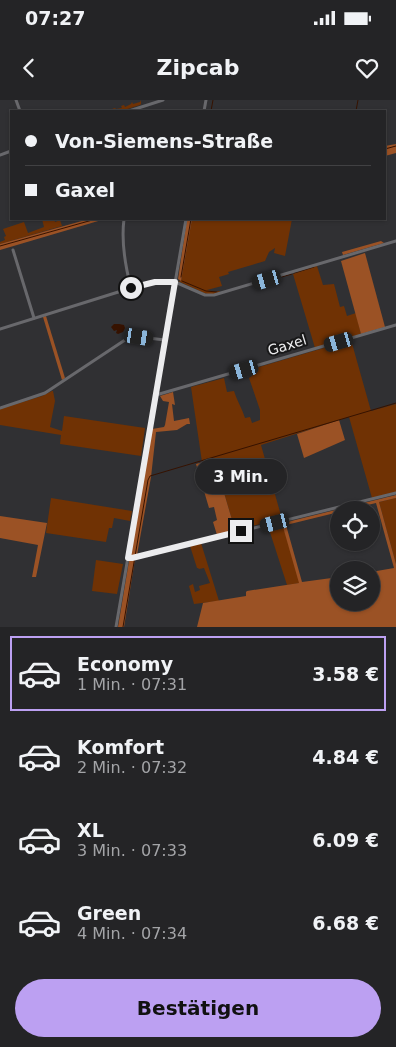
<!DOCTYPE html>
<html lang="de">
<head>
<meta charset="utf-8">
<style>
  :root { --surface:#242426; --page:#303032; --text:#f1f3f6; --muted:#a3a4a7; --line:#414143; --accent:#bca0f2 }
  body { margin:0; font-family:"DejaVu Sans",sans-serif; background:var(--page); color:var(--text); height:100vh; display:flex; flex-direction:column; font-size:19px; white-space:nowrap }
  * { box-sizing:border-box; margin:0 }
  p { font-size:16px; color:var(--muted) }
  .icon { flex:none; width:28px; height:28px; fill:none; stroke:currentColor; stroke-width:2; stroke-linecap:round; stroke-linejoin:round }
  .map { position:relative; height:527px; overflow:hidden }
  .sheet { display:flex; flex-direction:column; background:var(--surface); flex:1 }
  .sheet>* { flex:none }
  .guide { position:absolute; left:10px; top:10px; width:376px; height:110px; border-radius:0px; box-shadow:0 1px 4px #0004,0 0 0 1px var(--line); display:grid; align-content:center; height:110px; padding:0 15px; background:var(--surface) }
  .controls { position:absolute; left:330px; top:401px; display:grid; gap:10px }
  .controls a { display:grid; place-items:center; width:50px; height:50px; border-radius:50%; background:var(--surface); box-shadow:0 1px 4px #0004,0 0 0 1px var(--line); font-size:25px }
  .end { position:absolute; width:22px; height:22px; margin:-11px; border:6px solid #ececee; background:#111; box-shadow:0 0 0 2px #111 }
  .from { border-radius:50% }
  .bubble { position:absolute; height:35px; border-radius:18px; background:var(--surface); box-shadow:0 1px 4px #0004,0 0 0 1px var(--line); font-size:16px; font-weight:700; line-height:35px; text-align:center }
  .car { position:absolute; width:15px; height:30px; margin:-15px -8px; border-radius:6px; box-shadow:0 0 4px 1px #0007; background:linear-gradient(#222 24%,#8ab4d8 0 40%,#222 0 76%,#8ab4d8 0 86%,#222 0) }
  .guide b { display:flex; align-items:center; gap:18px; height:48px; font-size:19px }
  .guide b+b { border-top:1px solid var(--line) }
  .guide i { width:12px; height:12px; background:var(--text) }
  ul { padding:9px 0 0; list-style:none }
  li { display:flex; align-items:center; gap:15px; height:75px; margin:0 10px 8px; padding:0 5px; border:2px solid transparent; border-radius:0px }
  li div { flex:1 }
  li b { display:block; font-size:19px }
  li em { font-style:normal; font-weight:700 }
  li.active { border-color:var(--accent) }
  li>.icon { width:45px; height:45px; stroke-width:1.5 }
  .cta { display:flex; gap:10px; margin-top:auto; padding:10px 15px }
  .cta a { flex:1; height:58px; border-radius:30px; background:var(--accent); color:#111; font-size:20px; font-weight:700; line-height:58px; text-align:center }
  .status { display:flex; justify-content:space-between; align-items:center; height:35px; padding:0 25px; background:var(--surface); direction:ltr }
  .status svg { height:14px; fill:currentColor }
  header { display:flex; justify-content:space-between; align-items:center; height:65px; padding:0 15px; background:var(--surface); font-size:22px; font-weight:700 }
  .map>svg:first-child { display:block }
  .green { fill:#703204 }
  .forest { fill:#9b5225; fill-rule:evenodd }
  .water { fill:#361200 }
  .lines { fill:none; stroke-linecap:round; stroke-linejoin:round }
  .stream { stroke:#361200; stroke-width:1 }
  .minor { stroke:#68686c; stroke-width:3 }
  .route { stroke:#ececee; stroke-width:6 }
  .labels { text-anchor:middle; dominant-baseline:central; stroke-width:4; stroke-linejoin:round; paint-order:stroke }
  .street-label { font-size:14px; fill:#ececee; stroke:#181819 }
</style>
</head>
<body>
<div class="status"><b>07:27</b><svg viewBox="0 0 49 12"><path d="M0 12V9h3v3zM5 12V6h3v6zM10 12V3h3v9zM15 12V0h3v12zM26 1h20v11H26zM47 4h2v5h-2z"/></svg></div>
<header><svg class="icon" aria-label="back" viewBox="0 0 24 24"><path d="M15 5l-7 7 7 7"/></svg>Zipcab<svg class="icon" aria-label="heart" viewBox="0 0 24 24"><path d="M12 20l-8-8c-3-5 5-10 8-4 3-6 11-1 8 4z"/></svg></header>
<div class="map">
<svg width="396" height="527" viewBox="0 0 396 527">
  <rect width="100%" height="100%" fill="#303033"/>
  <g class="green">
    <polygon points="141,0 141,4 140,5 121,11 113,11 112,9 115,8 116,9 122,8 121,6 124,5 125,7 131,4 132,2 133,4 140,2"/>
    <polygon points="42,119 54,119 55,122 60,120 62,126 0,144 0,142 5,140 4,137 6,136 3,129 24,122 28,133 44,127"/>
    <polygon points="192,119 292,119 285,156 274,153 275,148 269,152 265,161 228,172 229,174 219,177 222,186 207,190 215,192 219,191 220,192 211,195 204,193 178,181 181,181"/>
    <polygon points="317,166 323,185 334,184 340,207 344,206 347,216 356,213 361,234 315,248 293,174"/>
    <path d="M351,240L371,311L396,304V392L372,398L349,317L261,345L282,419L235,430L214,359L202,362L191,287L224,278L227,292L234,291C237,301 242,308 245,318L250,317L252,323L260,320V310L249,278L253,275L252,269Z"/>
    <polygon points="52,291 53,291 55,301 50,327 62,331 64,316 145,328 141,356 60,344 61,335 0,325 0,309 42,296"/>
    <polygon points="51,398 132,411 130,421 114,418 112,428 109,428 106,442 46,433"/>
    <polygon points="396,398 396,464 379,402"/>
    <polygon points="275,425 276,428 283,426 300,483 287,485 268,426"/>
    <polygon points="201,443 219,501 194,504 189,486 193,484 195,492 200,490 199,486 210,483 204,468 199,469 198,468 197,468 190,446"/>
    <polygon points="96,460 123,464 117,494 92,491"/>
  </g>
  <g class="forest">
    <polygon points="396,44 396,53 385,56 385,46"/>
    <polygon points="89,119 105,119 0,150 0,144"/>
    <polygon points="187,119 192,119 181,181 178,179"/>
    <polygon points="381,141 384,143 343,155 342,152"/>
    <polygon points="365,153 385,227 361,234 341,161"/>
    <polygon points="46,216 65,278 62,280 43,217"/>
    <polygon points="173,292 175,305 172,304 174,321 189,318 190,324 187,324 177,330 156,332 151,377 137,455 130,456 152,329 164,327 165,325 169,302 163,301 160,296"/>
    <polygon points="339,320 345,340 304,358 297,334"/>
    <polygon points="214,359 235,430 217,435 213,422 217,420 214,407 209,408 196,364"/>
    <path d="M396,395V398L379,402L396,464V527H197L203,503L246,496V492L247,491L299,483L283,427L275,428V425ZM376,403L394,468L371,472V502H339V477L302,482L286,425L339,412V410H347Z"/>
    <polygon points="0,416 47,423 36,477 32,477 38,445 0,438"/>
    <polygon points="135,459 124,527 118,527 129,461"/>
  </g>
  <polygon class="water" points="119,224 124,225 125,228 123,232 118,234 116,233 117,230 114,231 111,227 114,224"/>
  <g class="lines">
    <g class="stream">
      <polyline points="211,11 213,0"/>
      <polyline points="356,11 358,0"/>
      <polyline points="385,49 396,46"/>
      <polyline points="0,146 96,119"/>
      <polyline points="294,173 314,167"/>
      <polyline points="181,177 191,119"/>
      <polyline points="182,181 206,191 217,192"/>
      <polyline points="260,183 292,174"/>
      <polyline points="123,527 148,380 150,376 396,303"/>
    </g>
    <g class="minor">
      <polyline points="16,0 20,11"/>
      <polyline points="129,11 163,0"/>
      <polyline points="204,11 206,0"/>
      <polyline points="0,55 11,51"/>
      <path d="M124,119C121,142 125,165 131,188"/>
      <polyline points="13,150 34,218"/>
      <polyline points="0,229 131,188 155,182 175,182 205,195 214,195 396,141"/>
      <polyline points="156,295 396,225"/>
      <polyline points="0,308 45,293 131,236 165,240"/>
      <polyline points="128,458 132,458 396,393"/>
      <polyline points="116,527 186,119"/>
    </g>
  </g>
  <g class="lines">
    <polyline class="route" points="131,188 155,182 175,182 128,458 132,458 241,431"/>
  </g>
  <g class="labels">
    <g class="street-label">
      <text transform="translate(287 245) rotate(-17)">Gaxel</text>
    </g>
  </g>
</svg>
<div class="controls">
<a><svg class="icon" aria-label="locate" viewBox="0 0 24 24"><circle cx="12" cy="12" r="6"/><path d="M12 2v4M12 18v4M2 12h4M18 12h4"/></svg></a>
<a><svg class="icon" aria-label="layers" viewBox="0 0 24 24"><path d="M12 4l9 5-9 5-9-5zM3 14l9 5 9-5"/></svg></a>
</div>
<i class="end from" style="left:131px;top:188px"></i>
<i class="end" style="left:241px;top:431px"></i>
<div class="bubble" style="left:195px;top:359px;width:92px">3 Min.</div>
<i class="car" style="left:267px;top:180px;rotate:254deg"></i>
<i class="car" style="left:139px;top:237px;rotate:99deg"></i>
<i class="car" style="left:339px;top:242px;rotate:254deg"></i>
<i class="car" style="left:244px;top:270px;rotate:254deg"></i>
<i class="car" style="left:275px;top:423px;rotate:256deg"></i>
<div class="guide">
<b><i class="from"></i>Von-Siemens-Straße</b>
<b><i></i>Gaxel</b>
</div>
</div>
<section class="sheet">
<ul>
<li class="active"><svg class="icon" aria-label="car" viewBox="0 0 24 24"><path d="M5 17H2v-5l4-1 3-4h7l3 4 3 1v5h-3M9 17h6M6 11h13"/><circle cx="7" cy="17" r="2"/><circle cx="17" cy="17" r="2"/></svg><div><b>Economy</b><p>1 Min. · 07:31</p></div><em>3.58 €</em></li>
<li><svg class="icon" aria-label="car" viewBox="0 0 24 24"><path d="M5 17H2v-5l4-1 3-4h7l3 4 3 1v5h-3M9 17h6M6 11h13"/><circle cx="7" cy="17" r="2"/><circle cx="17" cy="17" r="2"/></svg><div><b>Komfort</b><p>2 Min. · 07:32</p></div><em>4.84 €</em></li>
<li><svg class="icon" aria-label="car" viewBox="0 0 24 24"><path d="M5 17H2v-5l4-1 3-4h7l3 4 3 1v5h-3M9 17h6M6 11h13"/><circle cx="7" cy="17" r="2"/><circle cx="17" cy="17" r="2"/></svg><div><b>XL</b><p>3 Min. · 07:33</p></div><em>6.09 €</em></li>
<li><svg class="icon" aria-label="car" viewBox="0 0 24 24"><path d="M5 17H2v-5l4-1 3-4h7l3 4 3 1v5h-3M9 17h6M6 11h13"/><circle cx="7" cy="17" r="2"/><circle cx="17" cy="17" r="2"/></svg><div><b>Green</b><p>4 Min. · 07:34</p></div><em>6.68 €</em></li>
</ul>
<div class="cta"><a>Bestätigen</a></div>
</section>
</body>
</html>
